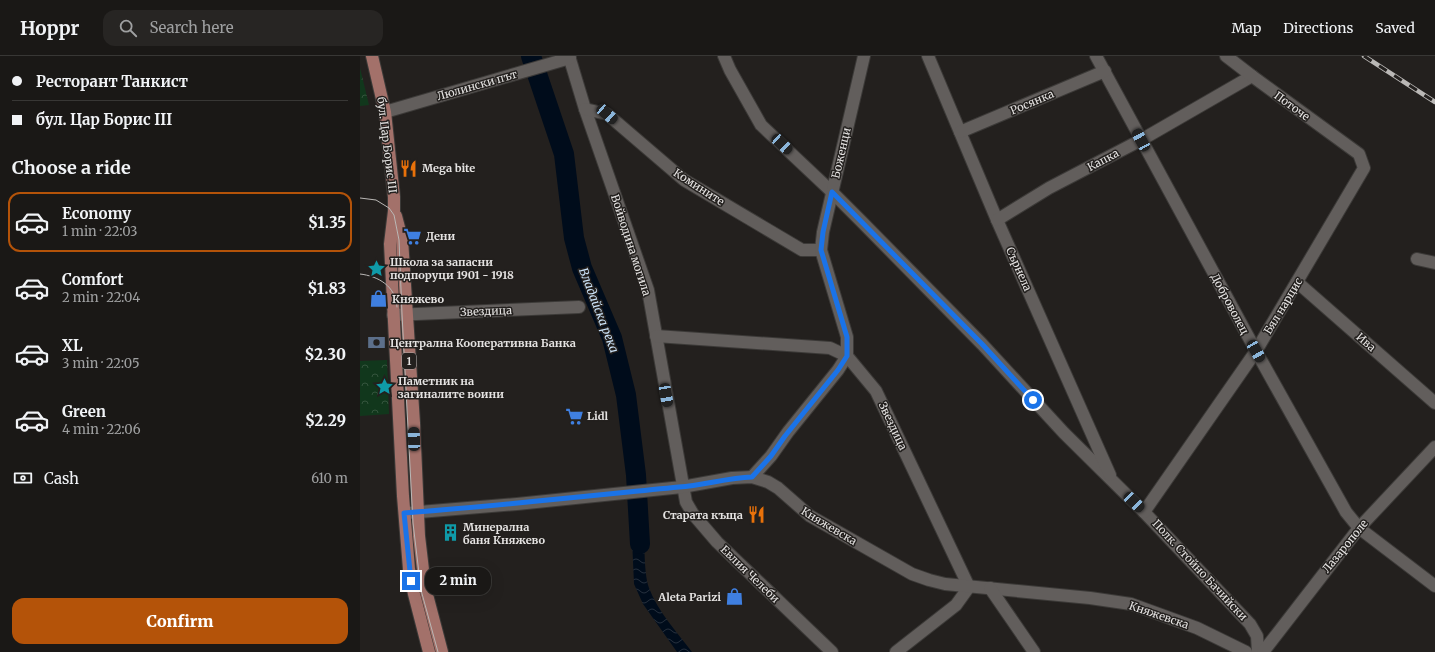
<!DOCTYPE html>
<html lang="en">
<head>
<meta charset="utf-8">
<style>
  :root { --surface:#1a1816; --page:#272523; --text:#f1f3f6; --muted:#9fa0a1; --line:#383735; --accent:#b45309 }
  body { margin:0; font-family:Merriweather,serif; background:var(--page); color:var(--text); height:100vh; display:flex; flex-direction:column; font-size:15px; white-space:nowrap }
  * { box-sizing:border-box; margin:0 }
  p { font-size:13px; color:var(--muted) }
  .icon { flex:none; width:22px; height:22px; fill:none; stroke:currentColor; stroke-width:2; stroke-linecap:round; stroke-linejoin:round }
  .map { position:relative; flex:1; overflow:hidden }
  .drawer { display:flex; flex-direction:column; background:var(--surface); width:360px }
  .drawer>* { flex:none }
  .hud { display:grid; align-content:center; height:88px; padding:0 12px; background:var(--surface) }
  .end { position:absolute; width:18px; height:18px; margin:-9px; border:5px solid #1a73e8; background:#fff; box-shadow:0 0 0 2px #fff }
  .from { border-radius:50% }
  .bubble { position:absolute; height:28px; border-radius:12px; background:var(--surface); box-shadow:0 4px 16px #0002,0 0 0 1px var(--line); font-size:13px; font-weight:800; line-height:28px; text-align:center }
  .car { position:absolute; width:12px; height:24px; margin:-12px -6px; border-radius:5px; box-shadow:0 0 3px 1px #0007; background:linear-gradient(#222 24%,#8ab4d8 0 40%,#222 0 76%,#8ab4d8 0 86%,#222 0) }
  .hud b { display:flex; align-items:center; gap:14px; height:38px; font-size:15px }
  .hud b+b { border-top:1px solid var(--line) }
  .hud i { width:10px; height:10px; background:var(--text) }
  ul { padding:0; list-style:none }
  li { display:flex; align-items:center; gap:12px; height:60px; margin:0 8px 6px; padding:0 4px; border:2px solid transparent; border-radius:12px }
  li div { flex:1 }
  li b { display:block; font-size:15px }
  li em { font-style:normal; font-weight:800 }
  li.active { border-color:var(--accent) }
  li>.icon { width:36px; height:36px; stroke-width:1.5 }
  h2 { padding:0 12px; font-size:18px; line-height:48px }
  .pay { display:flex; align-items:center; gap:10px; height:44px; padding:0 12px; font-size:15px }
  .pay p { margin-inline-start:auto }
  .button { display:flex; gap:8px; margin-top:auto; padding:8px 12px }
  .button a { flex:1; height:46px; border-radius:12px; background:var(--accent); color:#fff; font-size:16px; font-weight:800; line-height:46px; text-align:center }
  header { display:flex; align-items:center; gap:24px; box-sizing:border-box; height:56px; padding:0 20px; background:var(--surface); border-bottom:1px solid var(--line) }
  header strong { font-size:19px }
  nav { display:flex; gap:22px; margin-inline-start:auto; font-size:14px }
  .search { width:280px; height:36px; background:var(--page); display:flex; align-items:center; gap:10px; box-sizing:border-box; padding:0 14px; border-radius:12px; color:var(--muted); font-size:15px }
  main { display:flex; flex:1; min-height:0 }
  .map>svg:first-child { display:block }
  .park { fill:url(#park-crowns) }
  .water { fill:url(#water-waves) }
  .lines { fill:none; stroke-linecap:round; stroke-linejoin:round }
  .river { stroke:#000c1b; stroke-width:20 }
  .minor-casing { stroke:#3c3a38; stroke-width:14 }
  .major-casing { stroke:#3c3a38; stroke-width:14 }
  .minor { stroke:#625e5c; stroke-width:12 }
  .major { stroke:#a3716a; stroke-width:12 }
  .tram { stroke:#bab8b6; stroke-width:1 }
  .rail-casing { stroke:#bab8b6; stroke-width:4.5 }
  .rail { stroke:#23201e; stroke-width:3; stroke-dasharray:9; stroke-linecap:butt }
  .route { stroke:#1a73e8; stroke-width:5 }
  .labels { text-anchor:middle; dominant-baseline:central; stroke-width:3; stroke-linejoin:round; paint-order:stroke }
  .shield { fill:#23201e; stroke:#aba8a7; stroke-width:1 }
  .shield-label { font-size:10px; font-weight:bold; fill:#e5e3e2 }
  .street-label { font-size:11px; fill:#e5e3e2; stroke:#23201e }
  .poi-label { font-size:11px; font-weight:bold; fill:#e5e3e2; stroke:#23201e; text-anchor:start }
  .water-label { font-size:12px; font-style:italic; fill:#cce4fa; stroke:#23201e }
</style>
</head>
<body>
<header>
<strong>Hoppr</strong>
<div class="search"><svg class="icon" aria-label="search" viewBox="0 0 24 24"><circle cx="10" cy="10" r="6"/><path d="M15 15l6 6"/></svg>Search here</div>
<nav><a>Map</a><a>Directions</a><a>Saved</a></nav>
</header>
<main>
<section class="drawer">
<div class="hud">
<b><i class="from"></i>Ресторант Танкист</b>
<b><i></i>бул. Цар Борис III</b>
</div>
<h2>Choose a ride</h2>
<ul>
<li class="active"><svg class="icon" aria-label="car" viewBox="0 0 24 24"><path d="M5 17H2v-5l4-1 3-4h7l3 4 3 1v5h-3M9 17h6M6 11h13"/><circle cx="7" cy="17" r="2"/><circle cx="17" cy="17" r="2"/></svg><div><b>Economy</b><p>1 min · 22:03</p></div><em>$1.35</em></li>
<li><svg class="icon" aria-label="car" viewBox="0 0 24 24"><path d="M5 17H2v-5l4-1 3-4h7l3 4 3 1v5h-3M9 17h6M6 11h13"/><circle cx="7" cy="17" r="2"/><circle cx="17" cy="17" r="2"/></svg><div><b>Comfort</b><p>2 min · 22:04</p></div><em>$1.83</em></li>
<li><svg class="icon" aria-label="car" viewBox="0 0 24 24"><path d="M5 17H2v-5l4-1 3-4h7l3 4 3 1v5h-3M9 17h6M6 11h13"/><circle cx="7" cy="17" r="2"/><circle cx="17" cy="17" r="2"/></svg><div><b>XL</b><p>3 min · 22:05</p></div><em>$2.30</em></li>
<li><svg class="icon" aria-label="car" viewBox="0 0 24 24"><path d="M5 17H2v-5l4-1 3-4h7l3 4 3 1v5h-3M9 17h6M6 11h13"/><circle cx="7" cy="17" r="2"/><circle cx="17" cy="17" r="2"/></svg><div><b>Green</b><p>4 min · 22:06</p></div><em>$2.29</em></li>
</ul>
<div class="pay"><svg class="icon" aria-label="cash" viewBox="0 0 24 24"><path d="M3 7h18v10H3z"/><circle cx="12" cy="12" r="2"/></svg>Cash<p>610 m</p></div>
<div class="button"><a>Confirm</a></div>
</section>
<div class="map">
<svg width="1075" height="596" viewBox="0 0 1075 596">
  <defs>
    <pattern id="park-crowns" width="20" height="18" patternUnits="userSpaceOnUse"><rect width="20" height="18" fill="#11371c"/><path d="M2 6a3 3 0 1 1 6 0M12 15a3 3 0 1 1 6 0" fill="none" stroke="#34543d"/></pattern>
    <pattern id="water-waves" width="16" height="10" patternUnits="userSpaceOnUse"><rect width="16" height="10" fill="#000c1b"/><path d="M0 5q4-4 8 0t8 0" fill="none" stroke="#252f3c"/></pattern>
  </defs>
  <rect width="100%" height="100%" fill="#23201e"/>
  <g class="park">
    <polygon points="0,12 9,49 0,50"/>
    <polygon points="27,304 29,358 0,360 0,305"/>
  </g>
  <path class="water" d="M284,460C285,479 283,515 289,532C298,556 317,576 332,596H317L283,548L274,528L271,461Z"/>
  <g class="lines">
    <polyline class="river" points="171,0 204,98 214,182 222,212 252,282 266,339 276,419 280,488"/>
    <defs>
      <g id="minor">
        <polyline points="209,0 225,53 288,234 326,446 333,458 357,486 472,596"/>
        <polyline points="364,0 370,14 401,69 472,136 502,166 622,288 704,377 784,456 890,568 897,580 898,596"/>
        <polyline points="568,0 637,164 750,419"/>
        <polyline points="736,0 896,295 986,456 999,472 1075,530"/>
        <polyline points="225,53 247,58 324,124 442,194 461,194"/>
        <polyline points="25,56 210,2"/>
        <polyline points="600,76 745,15"/>
        <polyline points="637,164 689,132 781,84 892,20"/>
        <polyline points="1057,203 1075,207"/>
        <polyline points="937,226 1075,347"/>
        <polyline points="33,259 219,251"/>
        <polyline points="296,280 470,292 487,300 516,335 609,531 596,549 536,596"/>
        <polyline points="392,421 411,400 428,376 478,314 487,300 487,281 461,194 463,176 504,0"/>
        <polyline points="784,456 896,295 1004,112 999,98 892,20 866,0"/>
        <polyline points="47,457 157,448 322,431 372,422 392,421 408,426 418,432 450,460 552,518 569,524 585,528 730,542 771,548 837,572 886,596"/>
        <polyline points="630,532 674,596"/>
        <polyline points="903,596 999,472 1075,391"/>
      </g>
      <g id="major">
        <polyline points="12,0 25,56 34,141 34,155 30,188 43,440 49,513 54,538 69,596"/>
        <polyline points="36,160 42,183 54,367 59,480 65,531 82,596"/>
      </g>
    </defs>
    <use href="#minor" class="minor-casing"/>
    <use href="#major" class="major-casing"/>
    <use href="#minor" class="minor"/>
    <use href="#major" class="major"/>
    <g class="tram">
      <polyline points="0,142 16,144 29,152 34,159 39,184 42,258 53,467 61,534 78,596"/>
      <path d="M0,218C18,220 36,230 37,251"/>
    </g>
    <defs>
      <polyline id="rail" points="1004,0 1075,46"/>
    </defs>
    <use href="#rail" class="rail-casing"/>
    <use href="#rail" class="rail"/>
  </g>
  <g class="lines">
    <path class="route" d="M51,525L44,457C136,450 228,440 319,431C344,429 367,422 392,421L411,400L425,380L478,314L487,300V281L461,194L463,176L472,136L622,288L673,344"/>
  </g>
  <defs>
    <symbol id="restaurant-bare" viewBox="-9 -9 18 18"><path d="M-5-6h1v4h1v-4h1v4h1v-4h1v5L-1.5 .5V6h-2V.5L-5-1ZM5-6V6H3V1.5H1.5Q1.5-4 5-6Z" fill="#e8710a" stroke="#23201e" stroke-width="2.5" paint-order="stroke"/></symbol>
    <symbol id="supermarket-bare" viewBox="-9 -9 18 18"><path d="M-6-5.5h2.5l.6 2H6L4.5 2H-2.5L-4.4-4H-6ZM-1.5 3.2a1.3 1.3 0 1 0 .1 0ZM3 3.2a1.3 1.3 0 1 0 .1 0Z" fill="#3f7fe0" stroke="#23201e" stroke-width="2.5" paint-order="stroke"/></symbol>
    <symbol id="sight-bare" viewBox="-9 -9 18 18"><path d="M0-6L1.8-2.2L6-1.7L2.9 1.2L3.7 5.4L0 3.3L-3.7 5.4L-2.9 1.2L-6-1.7L-1.8-2.2Z" fill="#0f9aa8" stroke="#23201e" stroke-width="2.5" paint-order="stroke"/></symbol>
    <symbol id="shop-bare" viewBox="-9 -9 18 18"><path d="M-5-2.5h2.3a2.7 3.5 0 0 1 5.4 0H5L5.5 6h-11ZM-1.5-2.5h3a1.5 2.3 0 0 0-3 0Z" fill="#3f7fe0" stroke="#23201e" stroke-width="2.5" paint-order="stroke"/></symbol>
    <symbol id="bank-bare" viewBox="-9 -9 18 18"><path d="M-6-4H6V4H-6ZM0-2.3a2.3 2.3 0 1 0 0 4.6a2.3 2.3 0 1 0 0-4.6Z" fill="#5c6f8a" stroke="#23201e" stroke-width="2.5" paint-order="stroke"/></symbol>
    <symbol id="building-bare" viewBox="-9 -9 18 18"><path d="M-4-6H4V6H1V3H-1V6H-4ZM-2.5-4.3h1.7v1.8h-1.7ZM.8-4.3h1.7v1.8H.8ZM-2.5-1h1.7V.8h-1.7ZM.8-1h1.7V.8H.8Z" fill="#0f9aa8" stroke="#23201e" stroke-width="2.5" paint-order="stroke"/></symbol>
  </defs>
  <g fill-rule="evenodd">
    <use href="#restaurant-bare" x="36" y="100" width="25" height="25"/>
    <use href="#supermarket-bare" x="40" y="168" width="25" height="25"/>
    <use href="#sight-bare" x="4" y="200" width="25" height="25"/>
    <use href="#shop-bare" x="6" y="230" width="25" height="25"/>
    <use href="#bank-bare" x="4" y="274" width="25" height="25"/>
    <use href="#sight-bare" x="12" y="318" width="25" height="25"/>
    <use href="#supermarket-bare" x="202" y="348" width="25" height="25"/>
    <use href="#restaurant-bare" x="384" y="446" width="25" height="25"/>
    <use href="#building-bare" x="78" y="464" width="25" height="25"/>
    <use href="#shop-bare" x="362" y="528" width="25" height="25"/>
  </g>
  <g class="labels">
    <rect class="shield" x="42" y="297" width="14" height="16" rx="3"/>
    <g class="shield-label">
      <text x="49" y="305">1</text>
    </g>
    <g class="street-label">
      <text transform="translate(117 29) rotate(-16)">Люлински път</text>
      <text transform="translate(672 46) rotate(-23)">Росянка</text>
      <text transform="translate(932 50) rotate(36)">Поточе</text>
      <text transform="translate(27 89) rotate(83)">бул. Цар Борис III</text>
      <text transform="translate(481 97) rotate(-77)">Боженци</text>
      <text transform="translate(743 104) rotate(-28)">Капка</text>
      <text transform="translate(339 131) rotate(33)">Комините</text>
      <text transform="translate(271 189) rotate(72)">Войводина могила</text>
      <text transform="translate(659 213) rotate(66)">Сърнела</text>
      <text transform="translate(870 248) rotate(62)">Доброволец</text>
      <text transform="translate(923 250) rotate(-59)">Бял нарцис</text>
      <text transform="translate(126 255) rotate(-2)">Звездица</text>
      <text transform="translate(1006 286) rotate(41)">Ива</text>
      <text transform="translate(533 370) rotate(65)">Звездица</text>
      <text transform="translate(469 470) rotate(31)">Княжевска</text>
      <text transform="translate(985 490) rotate(-51)">Лазарополе</text>
      <text transform="translate(840 514) rotate(47)">Полк. Стойно Бачийски</text>
      <text transform="translate(390 518) rotate(44)">Евлия Челеби</text>
      <text transform="translate(799 559) rotate(19)">Княжевска</text>
    </g>
    <g class="poi-label">
      <text x="62" y="112">Mega bite</text>
      <text x="66" y="180">Дени</text>
      <text x="30" y="206">Школа за запасни<tspan x="30" dy="13">подпоруци 1901 - 1918</tspan></text>
      <text x="32" y="243">Княжево</text>
      <text x="30" y="287">Централна Кооперативна Банка</text>
      <text x="38" y="325">Паметник на<tspan x="38" dy="13">загиналите воини</tspan></text>
      <text x="227" y="360">Lidl</text>
      <text x="383" y="459" text-anchor="end">Старата къща</text>
      <text x="103" y="471">Минерална<tspan x="103" dy="13">баня Княжево</tspan></text>
      <text x="361" y="541" text-anchor="end">Aleta Parizi</text>
    </g>
    <g class="water-label">
      <text transform="translate(239 254) rotate(69)">Владайска река</text>
    </g>
  </g>
</svg>
<i class="end from" style="left:673px;top:344px"></i>
<i class="end" style="left:51px;top:525px"></i>
<div class="bubble" style="left:65px;top:511px;width:66px">2 min</div>
<i class="car" style="left:247px;top:58px;rotate:131deg"></i>
<i class="car" style="left:781px;top:84px;rotate:332deg"></i>
<i class="car" style="left:422px;top:88px;rotate:133deg"></i>
<i class="car" style="left:896px;top:295px;rotate:150deg"></i>
<i class="car" style="left:306px;top:339px;rotate:170deg"></i>
<i class="car" style="left:54px;top:383px;rotate:358deg"></i>
<i class="car" style="left:774px;top:446px;rotate:134deg"></i>
</div>
</main>
</body>
</html>
